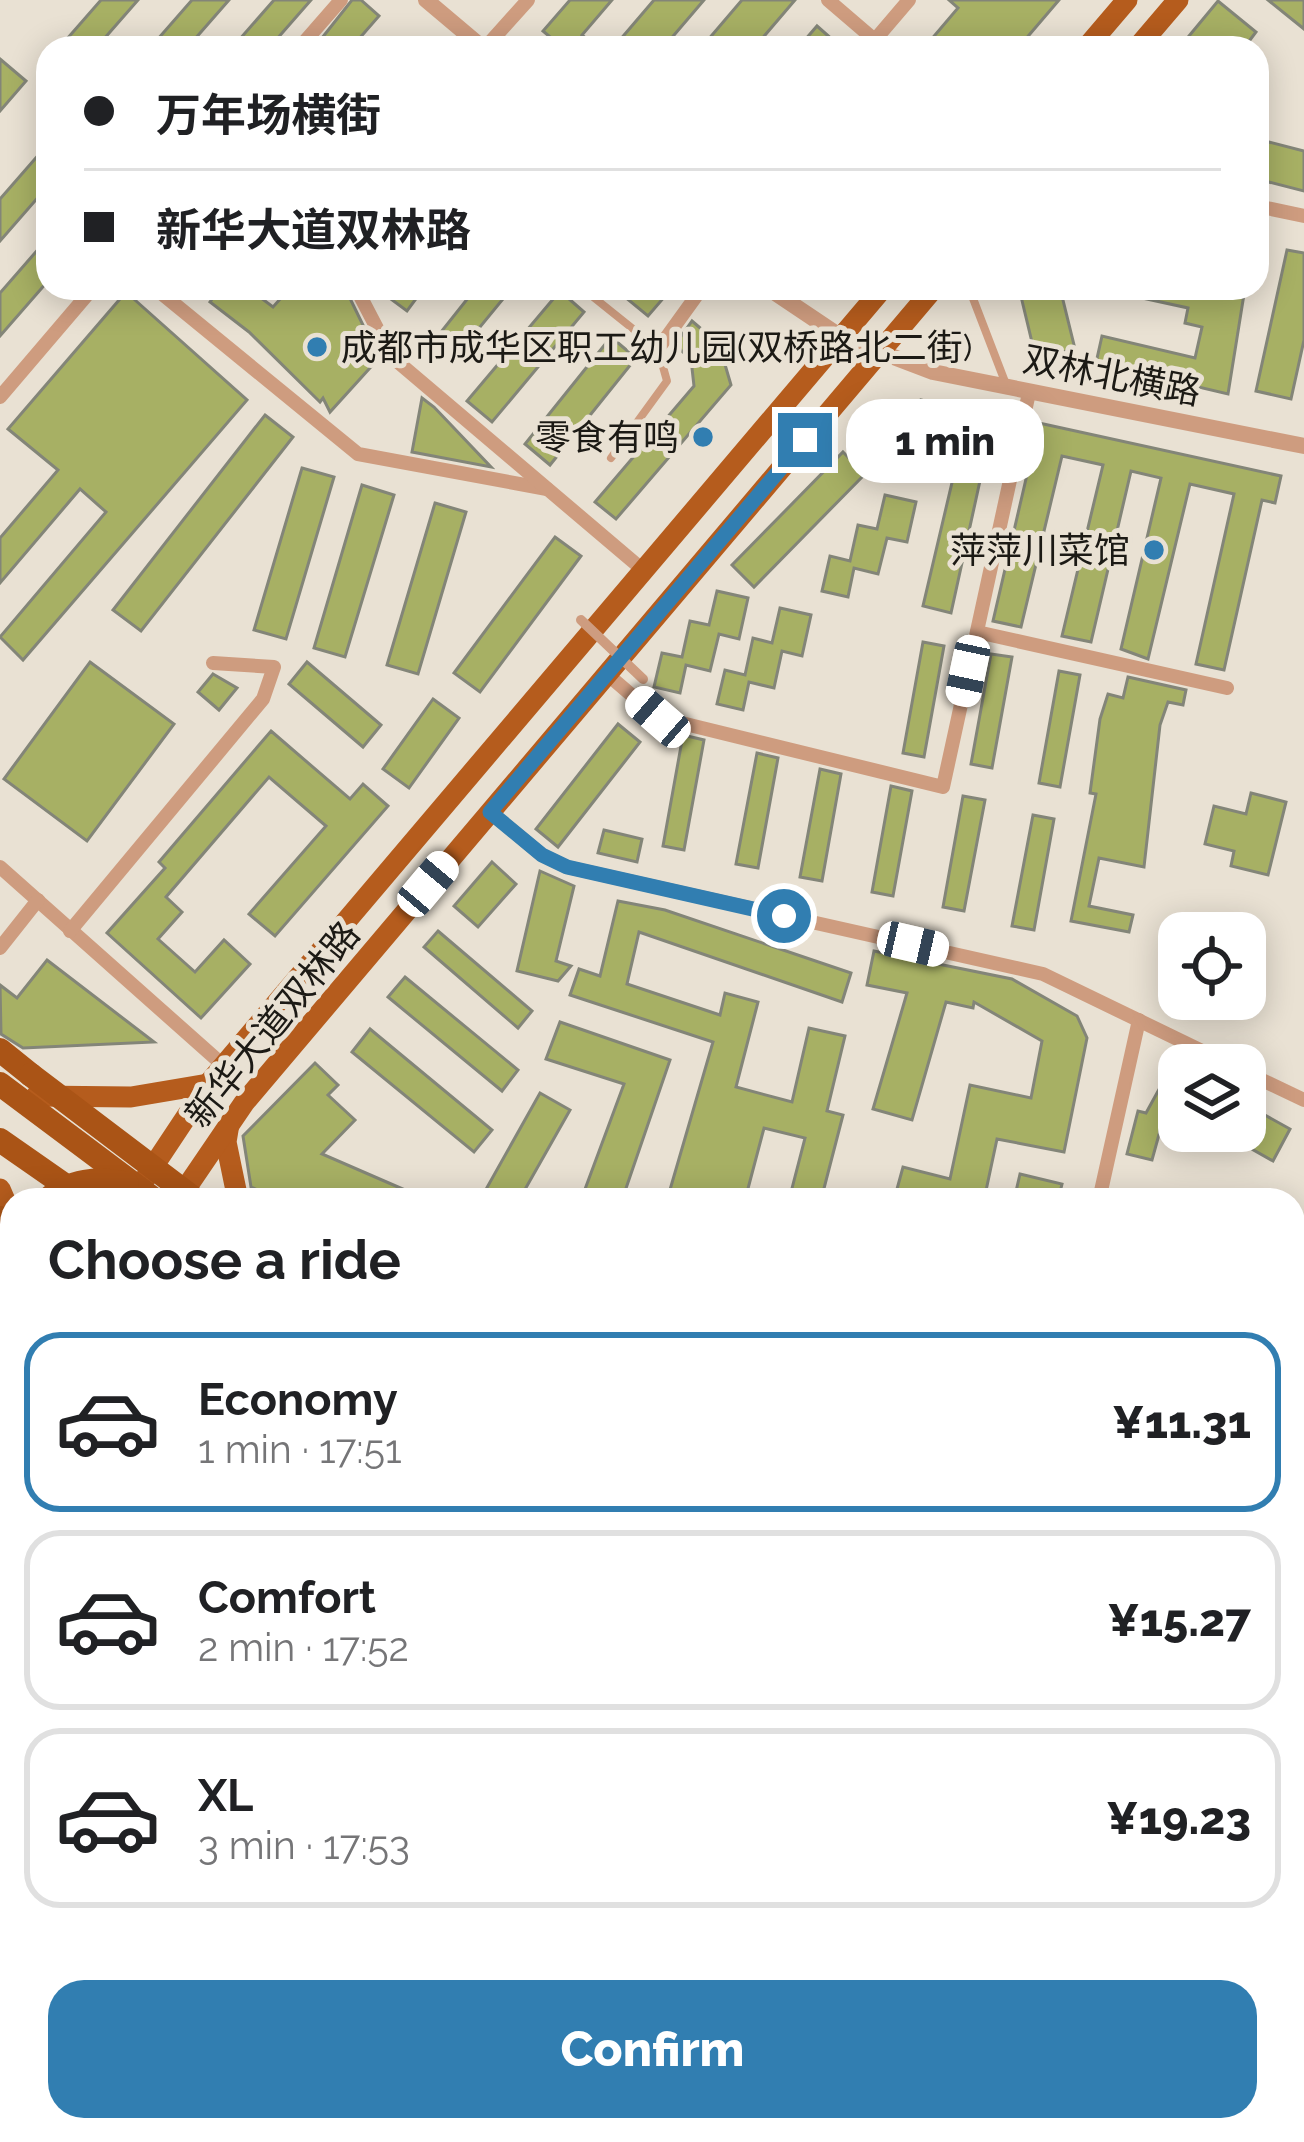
<!DOCTYPE html>
<html lang="en">
<head>
<meta charset="utf-8">
<style>
  :root { --surface:#fff; --page:#f6f6f6; --text:#202124; --muted:#757577; --line:#e0e0e0; --accent:#317eb1 }
  body { margin:0; font-family:Raleway,"Noto Sans SC",sans-serif; background:var(--page); color:var(--text); height:100vh; display:flex; flex-direction:column; font-size:45px; white-space:nowrap }
  * { box-sizing:border-box; margin:0 }
  p { font-size:39px; color:var(--muted) }
  .icon { flex:none; width:66px; height:66px; fill:none; stroke:currentColor; stroke-width:2; stroke-linecap:round; stroke-linejoin:round }
  .map { position:relative; flex:1; overflow:hidden }
  .details { position:absolute; left:0px; top:1188px; width:1305px; height:954px; display:flex; flex-direction:column; background:var(--surface); border-radius:36px 36px 0 0; box-shadow:0 6px 30px #0003 }
  .details>* { flex:none }
  .banner { position:absolute; left:36px; top:36px; width:1233px; height:264px; border-radius:36px; box-shadow:0 6px 30px #0003; display:grid; align-content:center; height:264px; padding:0 48px; background:var(--surface) }
  .buttons { position:absolute; left:1158px; top:912px; display:grid; gap:24px }
  .buttons a { display:grid; place-items:center; width:108px; height:108px; border-radius:24px; background:var(--surface); box-shadow:0 6px 30px #0003; font-size:60px }
  .end { position:absolute; width:54px; height:54px; margin:-27px; border:15px solid #317eb1; background:#fff; box-shadow:0 0 0 6px #fff }
  .from { border-radius:50% }
  .bubble { position:absolute; height:84px; border-radius:36px; background:var(--surface); box-shadow:0 6px 30px #0003; font-size:39px; font-weight:800; line-height:84px; text-align:center }
  .car { position:absolute; width:36px; height:72px; margin:-36px -18px; border-radius:15px; box-shadow:0 0 9px 3px #0007; background:linear-gradient(#fff 24%,#345 0 40%,#fff 0 76%,#345 0 86%,#fff 0) }
  .banner b { display:flex; align-items:center; gap:42px; height:114px; font-size:45px }
  .banner b+b { border-top:3px solid var(--line) }
  .banner i { width:30px; height:30px; background:var(--text) }
  ul { padding:0; list-style:none }
  li { display:flex; align-items:center; gap:36px; height:180px; margin:0 24px 18px; padding:0 24px; border:6px solid var(--line); border-radius:36px }
  li div { flex:1 }
  li b { display:block; font-size:45px }
  li em { font-style:normal; font-weight:800 }
  li.current { border-color:var(--accent) }
  li>.icon { width:108px; height:108px; stroke-width:1.5 }
  h2 { padding:0 48px; font-size:54px; line-height:144px }
  .action { display:flex; gap:24px; margin-top:auto; padding:24px 48px }
  .action a { flex:1; height:138px; border-radius:36px; background:var(--accent); color:#fff; font-size:48px; font-weight:800; line-height:138px; text-align:center }
  .map>svg:first-child { display:block }
  .building { fill:#a7b064; stroke:#838578; stroke-width:3 }
  .lines { fill:none; stroke-linecap:round; stroke-linejoin:round }
  .service { stroke:#ce9c7f; stroke-width:8 }
  .minor { stroke:#ce9c7f; stroke-width:14 }
  .tertiary { stroke:#ce9c7f; stroke-width:16 }
  .secondary { stroke:#c0784c; stroke-width:18 }
  .primary { stroke:#b55c1d; stroke-width:21 }
  .trunk { stroke:#aa5416; stroke-width:24 }
  .pedestrian-bridge { stroke:#ce9c7f; stroke-width:10 }
  .trunk-bridge { stroke:#aa5416; stroke-width:24 }
  .route { stroke:#317eb1; stroke-width:15 }
  .poi-dot { fill:#317eb1; stroke:#e9e1d3; stroke-width:4.5 }
  .labels { text-anchor:middle; dominant-baseline:central; stroke-width:10; stroke-linejoin:round; paint-order:stroke }
  .poi-label { font-size:36px; fill:#1c1a15; stroke:#e9e1d3; text-anchor:end }
  .street-label { font-size:36px; fill:#1c1a15; stroke:#e9e1d3 }
</style>
</head>
<body>
<div class="map">
<svg width="1304" height="2142" viewBox="0 0 1304 2142">
  <rect width="100%" height="100%" fill="#e9e1d3"/>
  <g class="building">
    <polygon points="101,0 138,0 96,48 59,48"/>
    <polygon points="192,0 229,0 187,48 150,48"/>
    <polygon points="274,0 311,0 269,48 232,48"/>
    <polygon points="352,0 361,0 379,16 351,48 314,48"/>
    <polygon points="570,0 612,0 582,35 597,48 563,48 543,31"/>
    <polygon points="654,0 704,0 663,48 613,48"/>
    <polygon points="742,0 795,0 754,48 701,48"/>
    <polygon points="949,0 1059,0 1018,48 924,48 958,8"/>
    <polygon points="1268,0 1304,0 1304,29"/>
    <polygon points="1218,1 1256,32 1244,48 1179,48"/>
    <polygon points="817,26 842,48 798,48"/>
    <polygon points="0,59 26,81 0,111"/>
    <polygon points="1257,139 1304,151 1304,191 1257,179"/>
    <polygon points="48,144 48,186 0,241 0,199"/>
    <polygon points="48,238 48,281 0,336 0,293"/>
    <polygon points="1287,250 1304,253 1304,340 1291,399 1256,391"/>
    <polygon points="220,288 248,288 273,307 290,288 345,288 379,358 330,412 323,398 320,402 249,332 210,302"/>
    <polygon points="376,288 424,288 407,311"/>
    <polygon points="476,288 512,288 462,349 441,332"/>
    <polygon points="614,288 672,288 648,316"/>
    <polygon points="1019,288 1060,288 1075,349 1036,359"/>
    <polygon points="1125,288 1245,288 1228,394 1096,363 1102,336 1195,358 1202,327 1185,323 1188,308 1124,294"/>
    <polygon points="560,291 584,312 492,422 467,401"/>
    <polygon points="126,292 247,400 23,660 0,637 106,512 80,489 0,583 0,538 58,470 8,429"/>
    <polygon points="692,321 719,344 731,385 616,519 595,502 694,386 691,359 675,345"/>
    <polygon points="611,337 636,358 550,465 525,444"/>
    <polygon points="422,398 434,407 491,467 412,452"/>
    <polygon points="921,400 994,417 951,613 923,606 954,474 893,460 897,440 881,457 859,452 864,431 911,442"/>
    <polygon points="265,415 293,437 141,631 113,610"/>
    <polygon points="1039,423 1281,476 1275,503 1262,500 1224,670 1196,664 1234,494 1190,484 1148,659 1121,649 1161,478 1131,471 1091,642 1062,636 1103,465 1062,456 1021,627 993,621"/>
    <polygon points="843,452 865,474 754,587 732,565"/>
    <polygon points="302,468 334,477 286,639 254,630"/>
    <polygon points="362,485 394,495 345,657 314,648"/>
    <polygon points="885,495 916,502 907,542 887,538 878,574 854,568 848,597 822,591 830,556 850,561 858,525 877,529"/>
    <polygon points="435,503 466,512 418,674 387,665"/>
    <polygon points="555,537 581,556 480,692 454,673"/>
    <polygon points="717,591 748,598 739,639 719,634 710,671 686,665 680,693 654,687 662,653 682,657 690,621 709,625"/>
    <polygon points="780,608 811,615 802,656 782,651 774,688 749,682 743,710 717,704 725,670 745,675 753,638 772,643"/>
    <polygon points="923,642 944,646 924,757 903,753"/>
    <polygon points="991,654 1012,657 992,768 971,764"/>
    <polygon points="90,662 174,724 87,841 4,779"/>
    <polygon points="307,662 381,725 363,747 289,684"/>
    <polygon points="1059,671 1080,675 1060,787 1039,783"/>
    <polygon points="213,674 237,688 219,710 198,692"/>
    <polygon points="1128,677 1186,690 1183,705 1168,702 1160,725 1144,867 1099,858 1089,906 1133,915 1129,932 1071,921 1096,794 1090,793 1100,719 1108,694 1123,698"/>
    <polygon points="433,699 459,718 409,788 383,769"/>
    <polygon points="618,724 640,742 558,847 536,829"/>
    <polygon points="271,731 350,799 363,784 388,806 275,936 249,914 326,826 269,777 166,897 182,912 158,939 195,972 224,940 250,964 201,1018 107,933 165,868 159,862"/>
    <polygon points="683,735 704,740 684,850 663,846"/>
    <polygon points="757,753 778,758 758,868 736,864"/>
    <polygon points="820,769 841,774 822,881 800,877"/>
    <polygon points="891,786 912,791 893,896 872,892"/>
    <polygon points="1251,793 1286,802 1268,875 1231,866 1234,851 1205,844 1214,806 1246,814"/>
    <polygon points="963,796 985,800 964,911 943,907"/>
    <polygon points="1033,815 1054,819 1034,930 1012,926"/>
    <polygon points="604,830 642,839 637,862 598,853"/>
    <polygon points="492,862 516,884 478,927 454,906"/>
    <polygon points="540,871 574,886 556,961 571,966 558,981 517,971"/>
    <polygon points="618,901 665,910 851,973 842,1002 639,932 627,984 720,1015 725,993 758,1002 736,1087 792,1102 809,1028 845,1036 827,1111 843,1115 821,1200 789,1200 805,1138 764,1128 745,1200 667,1200 713,1042 570,995 579,969 600,976"/>
    <polygon points="438,931 532,1011 518,1028 424,947"/>
    <polygon points="874,951 1012,979 1077,1016 1087,1038 1064,1152 997,1139 984,1200 894,1200 903,1167 950,1179 970,1085 1031,1098 1042,1041 974,1002 973,1008 946,1002 912,1120 873,1109 907,993 867,985"/>
    <polygon points="47,960 154,1042 23,1048 1,1034 0,985 17,998"/>
    <polygon points="405,977 518,1070 502,1091 388,997"/>
    <polygon points="560,1022 670,1060 622,1200 581,1200 624,1084 546,1059"/>
    <polygon points="370,1029 492,1130 474,1152 352,1052"/>
    <polygon points="1179,1053 1179,1108 1168,1102 1152,1160 1127,1154 1138,1111 1146,1113"/>
    <polygon points="315,1063 338,1085 328,1095 355,1120 322,1154 428,1200 280,1200 251,1187 243,1136"/>
    <polygon points="540,1093 570,1110 519,1200 480,1200"/>
    <polygon points="1245,1104 1290,1129 1273,1161 1220,1131 1245,1131"/>
    <polygon points="1020,1174 1062,1184 1058,1200 1014,1200"/>
  </g>
  <g class="lines">
    <g class="service">
      <polyline points="582,288 658,349 667,381 611,458"/>
      <polyline points="969,288 1007,387"/>
      <polyline points="0,1491 12,1487"/>
    </g>
    <g class="minor">
      <polyline points="828,0 884,48"/>
      <polyline points="299,48 341,0"/>
      <polyline points="485,48 528,0"/>
      <polyline points="868,48 909,0"/>
      <polyline points="1257,206 1304,216"/>
      <polyline points="155,288 358,454 547,489"/>
      <polyline points="356,288 392,357 643,570"/>
      <polyline points="658,349 702,288"/>
      <polyline points="0,397 93,288"/>
      <polyline points="977,632 1227,688"/>
      <polyline points="607,674 657,717 943,787 1029,393"/>
      <polyline points="490,812 542,855 567,867 1043,974 1231,1065"/>
      <polyline points="0,867 224,1066"/>
      <polyline points="70,931 263,699 274,667 213,663"/>
      <polyline points="0,948 38,900"/>
      <polyline points="1245,1072 1304,1100"/>
      <polyline points="1099,1200 1139,1020"/>
      <polyline points="476,2142 488,2130"/>
      <polyline points="883,2142 918,2131"/>
    </g>
    <g class="tertiary">
      <polyline points="426,0 483,48"/>
      <polyline points="768,288 841,337 933,372 1304,446"/>
    </g>
    <g class="secondary">
      <polyline points="918,2130 921,2142"/>
      <polyline points="963,2130 967,2142"/>
    </g>
    <g class="primary">
      <polyline points="1086,48 1127,0"/>
      <polyline points="1137,48 1178,0"/>
      <polyline points="36,1096 131,1097 208,1084"/>
      <polyline points="229,1124 226,1142 238,1200"/>
      <polyline points="0,1189 12,1217"/>
      <polyline points="131,1200 208,1084 883,288"/>
      <polyline points="178,1200 244,1103 934,288"/>
      <polyline points="0,1624 12,1567"/>
      <polyline points="0,1856 12,1796"/>
    </g>
    <g class="trunk">
      <polyline points="0,1050 31,1075"/>
      <polyline points="0,1218 12,1249"/>
      <polyline points="1293,1502 1304,1505"/>
      <polyline points="1293,1555 1304,1558"/>
      <polyline points="1293,1580 1304,1583"/>
      <polyline points="0,1776 12,1719"/>
      <polyline points="937,2130 941,2142"/>
    </g>
    <polyline class="pedestrian-bridge" points="581,620 643,679"/>
    <g class="trunk-bridge">
      <polyline points="31,1075 196,1200"/>
      <polyline points="0,1084 155,1200"/>
      <polyline points="0,1140 86,1200"/>
      <path d="M47,1200C69,1180 99,1177 127,1184"/>
    </g>
  </g>
  <g class="lines">
    <polyline class="route" points="784,916 567,867 542,855 490,812 805,440"/>
  </g>
  <g class="poi-dot">
    <circle cx="317" cy="347" r="12"/>
    <circle cx="703" cy="437" r="12"/>
    <circle cx="1154" cy="550" r="12"/>
  </g>
  <g class="labels">
    <g class="poi-label">
      <text x="341" y="347" text-anchor="start">成都市成华区职工幼儿园(双桥路北二街)</text>
      <text x="679" y="437">零食有鸣</text>
      <text x="1130" y="550">萍萍川菜馆</text>
    </g>
    <g class="street-label">
      <text transform="translate(1112 375) rotate(11)">双林北横路</text>
      <text transform="translate(272 1024) rotate(-51)">新华大道双林路</text>
    </g>
  </g>
</svg>
<div class="buttons">
<a><svg class="icon" aria-label="locate" viewBox="0 0 24 24"><circle cx="12" cy="12" r="6"/><path d="M12 2v4M12 18v4M2 12h4M18 12h4"/></svg></a>
<a><svg class="icon" aria-label="layers" viewBox="0 0 24 24"><path d="M12 4l9 5-9 5-9-5zM3 14l9 5 9-5"/></svg></a>
</div>
<i class="end from" style="left:784px;top:916px"></i>
<i class="end" style="left:805px;top:440px"></i>
<div class="bubble" style="left:846px;top:399px;width:198px">1 min</div>
<i class="car" style="left:968px;top:671px;rotate:192deg"></i>
<i class="car" style="left:658px;top:717px;rotate:311deg"></i>
<i class="car" style="left:428px;top:884px;rotate:40deg"></i>
<i class="car" style="left:913px;top:944px;rotate:103deg"></i>
<div class="banner">
<b><i class="from"></i>万年场横街</b>
<b><i></i>新华大道双林路</b>
</div>
<section class="details">
<h2>Choose a ride</h2>
<ul>
<li class="current"><svg class="icon" aria-label="car" viewBox="0 0 24 24"><path d="M5 17H2v-5l4-1 3-4h7l3 4 3 1v5h-3M9 17h6M6 11h13"/><circle cx="7" cy="17" r="2"/><circle cx="17" cy="17" r="2"/></svg><div><b>Economy</b><p>1 min · 17:51</p></div><em>¥11.31</em></li>
<li><svg class="icon" aria-label="car" viewBox="0 0 24 24"><path d="M5 17H2v-5l4-1 3-4h7l3 4 3 1v5h-3M9 17h6M6 11h13"/><circle cx="7" cy="17" r="2"/><circle cx="17" cy="17" r="2"/></svg><div><b>Comfort</b><p>2 min · 17:52</p></div><em>¥15.27</em></li>
<li><svg class="icon" aria-label="car" viewBox="0 0 24 24"><path d="M5 17H2v-5l4-1 3-4h7l3 4 3 1v5h-3M9 17h6M6 11h13"/><circle cx="7" cy="17" r="2"/><circle cx="17" cy="17" r="2"/></svg><div><b>XL</b><p>3 min · 17:53</p></div><em>¥19.23</em></li>
</ul>
<div class="action"><a>Confirm</a></div>
</section>
</div>
</body>
</html>
